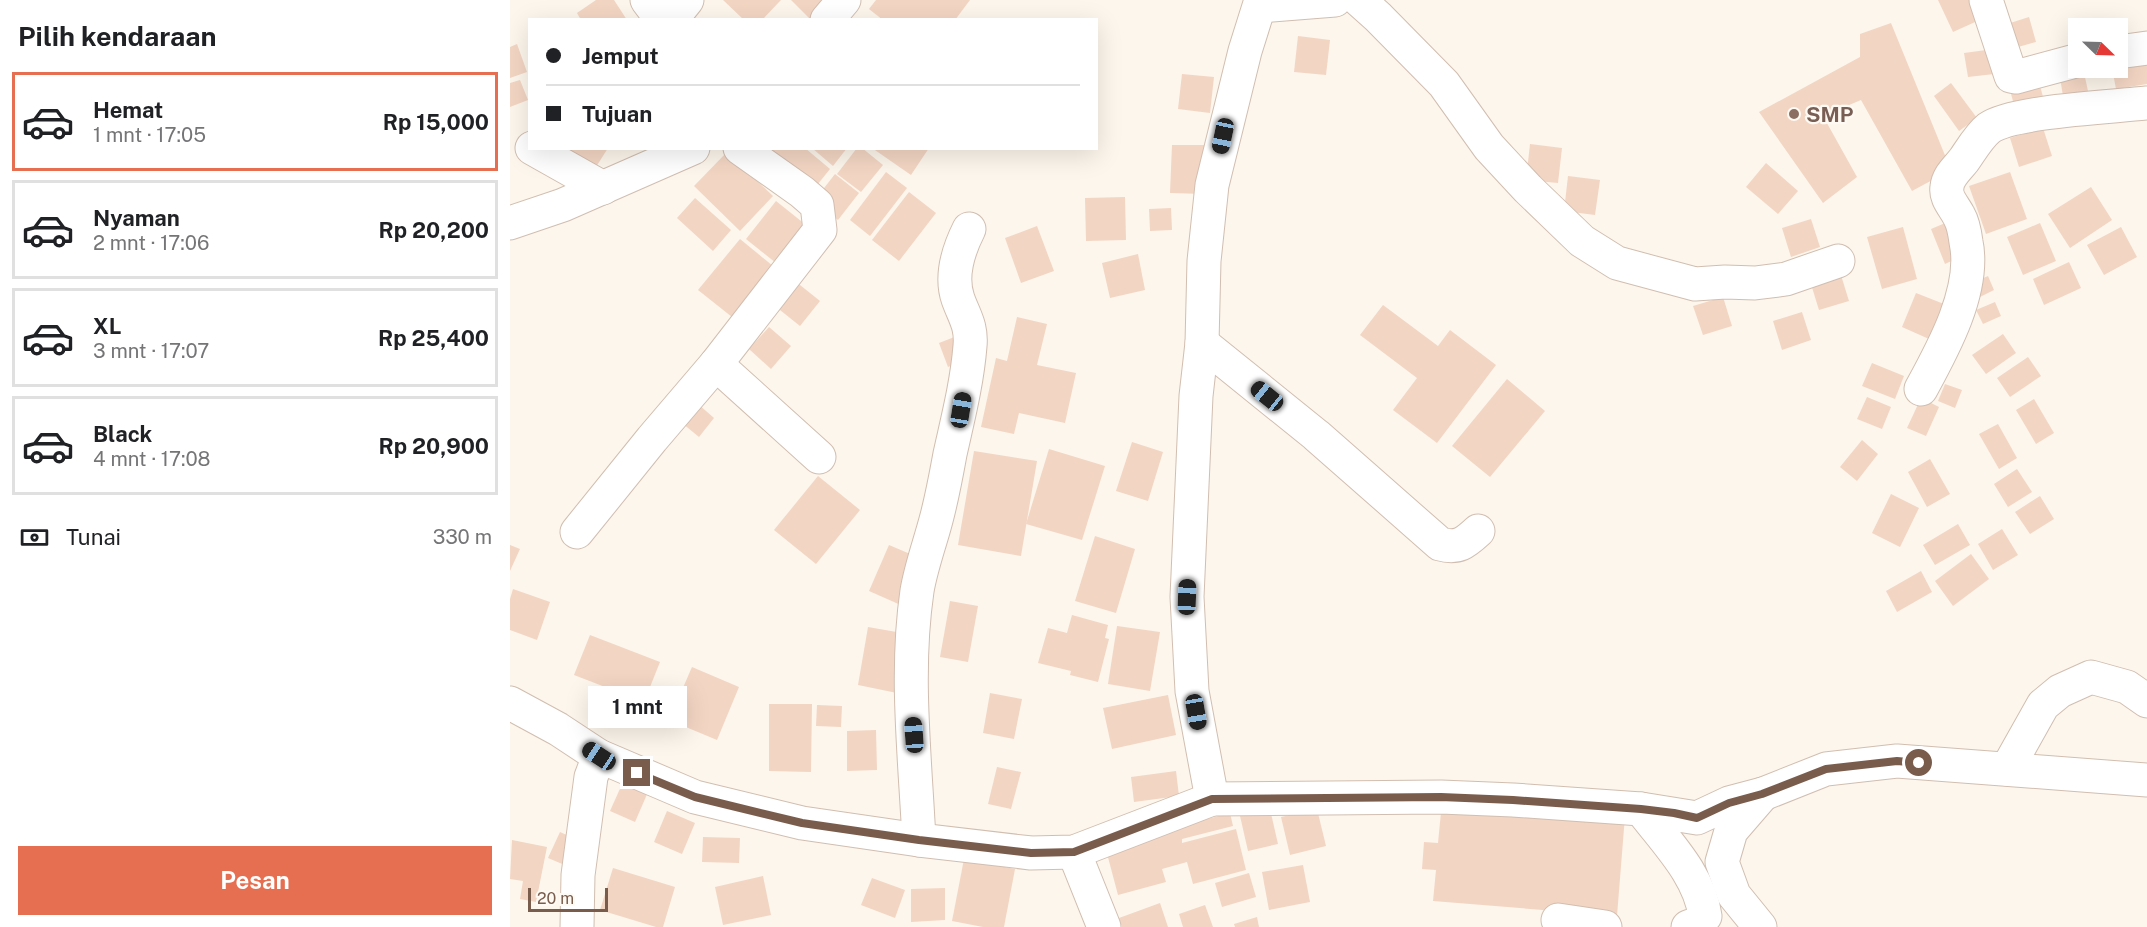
<!DOCTYPE html>
<html lang="id">
<head>
<meta charset="utf-8">
<style>
  :root { --surface:#fff; --page:#f6f6f6; --text:#202124; --muted:#757577; --line:#e0e0e0; --accent:#e76f51 }
  body { margin:0; font-family:"Public Sans",sans-serif; background:var(--page); color:var(--text); height:100vh; display:flex; flex-direction:column; font-size:22px; white-space:nowrap }
  * { box-sizing:border-box; margin:0 }
  p { font-size:20px; color:var(--muted) }
  .icon { flex:none; width:33px; height:33px; fill:none; stroke:currentColor; stroke-width:2; stroke-linecap:round; stroke-linejoin:round }
  .map { position:relative; flex:1; overflow:hidden }
  .sheet { display:flex; flex-direction:column; background:var(--surface); width:510px }
  .sheet>* { flex:none }
  .hud { position:absolute; left:18px; top:18px; width:570px; height:132px; border-radius:0px; box-shadow:0 6px 24px #0002; display:grid; align-content:center; height:132px; padding:0 18px; background:var(--surface) }
  .needle { width:39px; rotate:113deg }
  .fabs { position:absolute; left:1558px; top:18px; display:grid; gap:12px }
  .fabs a { display:grid; place-items:center; width:60px; height:60px; border-radius:0px; background:var(--surface); box-shadow:0 6px 24px #0002; font-size:30px }
  .scale { position:absolute; left:18px; bottom:15px; width:80px; box-sizing:border-box; padding-left:6px; border:3px solid #7a5c4d; border-top:0; font-size:16px; line-height:21px; white-space:nowrap; color:#7a5c4d; -webkit-text-stroke:4px #fffaf3; paint-order:stroke }
  .end { position:absolute; width:27px; height:27px; margin:-14px; border:8px solid #7a5c4d; background:#fff; box-shadow:0 0 0 3px #fff }
  .from { border-radius:50% }
  .bubble { position:absolute; height:42px; border-radius:0px; background:var(--surface); box-shadow:0 6px 24px #0002; font-size:20px; font-weight:700; line-height:42px; text-align:center }
  .car { position:absolute; width:18px; height:36px; margin:-18px -9px; border-radius:8px; box-shadow:0 0 4px 2px #0007; background:linear-gradient(#222 24%,#8ab4d8 0 40%,#222 0 76%,#8ab4d8 0 86%,#222 0) }
  .hud b { display:flex; align-items:center; gap:21px; height:57px; font-size:22px }
  .hud b+b { border-top:2px solid var(--line) }
  .hud i { width:15px; height:15px; background:var(--text) }
  ul { padding:0; list-style:none }
  li { display:flex; align-items:center; gap:18px; height:99px; margin:0 12px 9px; padding:0 6px; border:3px solid var(--line); border-radius:0px }
  li div { flex:1 }
  li b { display:block; font-size:22px }
  li em { font-style:normal; font-weight:700 }
  li.selected { border-color:var(--accent) }
  li>.icon { width:54px; height:54px; stroke-width:1.5 }
  h2 { padding:0 18px; font-size:27px; line-height:72px }
  .pay { display:flex; align-items:center; gap:15px; height:66px; padding:0 18px; font-size:22px }
  .pay p { margin-inline-start:auto }
  .action { display:flex; gap:12px; margin-top:auto; padding:12px 18px }
  .action a { flex:1; height:69px; border-radius:0px; background:var(--accent); color:#fff; font-size:24px; font-weight:700; line-height:69px; text-align:center }
  main { display:flex; flex:1; min-height:0 }
  .map>svg:first-child { display:block }
  .building { fill:#f3d5c3 }
  .lines { fill:none; stroke-linecap:round; stroke-linejoin:round }
  .minor-casing { stroke:#d1beb0; stroke-width:35 }
  .minor { stroke:#fff; stroke-width:33 }
  .route { stroke:#7a5c4d; stroke-width:8 }
  .education-dot { fill:#8d6e63; stroke:#fffaf3; stroke-width:2 }
  .labels { text-anchor:middle; dominant-baseline:central; stroke-width:4.5; stroke-linejoin:round; paint-order:stroke }
  .education-label { font-size:21px; font-weight:bold; fill:#785e54; stroke:#fffaf3; text-anchor:start }
</style>
</head>
<body>
<main>
<section class="sheet">
<h2>Pilih kendaraan</h2>
<ul>
<li class="selected"><svg class="icon" aria-label="car" viewBox="0 0 24 24"><path d="M5 17H2v-5l4-1 3-4h7l3 4 3 1v5h-3M9 17h6M6 11h13"/><circle cx="7" cy="17" r="2"/><circle cx="17" cy="17" r="2"/></svg><div><b>Hemat</b><p>1 mnt · 17:05</p></div><em>Rp 15,000</em></li>
<li><svg class="icon" aria-label="car" viewBox="0 0 24 24"><path d="M5 17H2v-5l4-1 3-4h7l3 4 3 1v5h-3M9 17h6M6 11h13"/><circle cx="7" cy="17" r="2"/><circle cx="17" cy="17" r="2"/></svg><div><b>Nyaman</b><p>2 mnt · 17:06</p></div><em>Rp 20,200</em></li>
<li><svg class="icon" aria-label="car" viewBox="0 0 24 24"><path d="M5 17H2v-5l4-1 3-4h7l3 4 3 1v5h-3M9 17h6M6 11h13"/><circle cx="7" cy="17" r="2"/><circle cx="17" cy="17" r="2"/></svg><div><b>XL</b><p>3 mnt · 17:07</p></div><em>Rp 25,400</em></li>
<li><svg class="icon" aria-label="car" viewBox="0 0 24 24"><path d="M5 17H2v-5l4-1 3-4h7l3 4 3 1v5h-3M9 17h6M6 11h13"/><circle cx="7" cy="17" r="2"/><circle cx="17" cy="17" r="2"/></svg><div><b>Black</b><p>4 mnt · 17:08</p></div><em>Rp 20,900</em></li>
</ul>
<div class="pay"><svg class="icon" aria-label="cash" viewBox="0 0 24 24"><path d="M3 7h18v10H3z"/><circle cx="12" cy="12" r="2"/></svg>Tunai<p>330 m</p></div>
<div class="action"><a>Pesan</a></div>
</section>
<div class="map">
<svg width="1637" height="927" viewBox="0 0 1637 927">
  <rect width="100%" height="100%" fill="#fdf6ec"/>
  <g class="building">
    <polygon points="86,0 104,0 117,20 71,20 67,13"/>
    <polygon points="213,0 271,0 252,20 234,20"/>
    <polygon points="281,0 324,0 301,20"/>
    <polygon points="366,0 460,0 445,20 373,20 359,9"/>
    <polygon points="1428,0 1466,0 1474,18 1443,32"/>
    <polygon points="1519,17 1526,42 1501,49 1494,25"/>
    <polygon points="1381,23 1441,170 1402,191 1351,100 1313,116 1347,177 1313,203 1249,112 1350,57 1350,34"/>
    <polygon points="788,36 820,40 816,75 784,72"/>
    <polygon points="7,44 17,72 0,78 0,47"/>
    <polygon points="1491,48 1493,73 1458,77 1454,53"/>
    <polygon points="1637,53 1637,84 1606,89 1602,68 1608,68"/>
    <polygon points="1573,68 1578,91 1553,96 1549,72"/>
    <polygon points="672,74 704,77 700,113 668,109"/>
    <polygon points="1527,75 1535,104 1506,112 1498,83"/>
    <polygon points="10,80 18,100 0,107 0,83"/>
    <polygon points="1441,83 1467,118 1449,131 1424,96"/>
    <polygon points="1533,128 1542,156 1509,167 1500,138"/>
    <polygon points="1020,144 1052,148 1048,183 1016,180"/>
    <polygon points="662,145 695,145 694,194 660,193"/>
    <polygon points="57,148 98,148 86,167"/>
    <polygon points="262,148 295,148 320,169 299,195 254,158"/>
    <polygon points="302,148 337,148 323,166"/>
    <polygon points="347,148 352,148 373,165 351,192 327,174"/>
    <polygon points="362,148 419,148 401,175"/>
    <polygon points="217,152 263,196 230,231 184,186"/>
    <polygon points="1256,163 1288,191 1268,214 1236,187"/>
    <polygon points="376,172 397,188 360,236 340,220"/>
    <polygon points="1500,172 1517,219 1476,234 1459,186"/>
    <polygon points="325,174 349,193 328,220 304,201"/>
    <polygon points="1058,176 1090,180 1085,215 1054,211"/>
    <polygon points="1581,187 1602,220 1560,248 1538,214"/>
    <polygon points="399,192 426,213 389,261 362,240"/>
    <polygon points="615,197 616,240 576,241 575,198"/>
    <polygon points="185,198 221,230 203,251 167,218"/>
    <polygon points="266,201 296,225 266,263 236,239"/>
    <polygon points="661,208 662,230 640,231 639,209"/>
    <polygon points="1301,219 1310,247 1281,257 1272,228"/>
    <polygon points="1440,221 1454,255 1435,264 1421,229"/>
    <polygon points="1530,223 1546,261 1513,275 1497,237"/>
    <polygon points="527,226 544,271 511,283 495,238"/>
    <polygon points="1393,227 1407,279 1372,289 1357,237"/>
    <polygon points="1611,227 1627,257 1594,275 1577,245"/>
    <polygon points="230,239 263,266 222,317 188,290"/>
    <polygon points="628,254 635,290 600,298 592,263"/>
    <polygon points="1559,262 1571,288 1534,305 1523,279"/>
    <polygon points="1330,272 1339,301 1309,310 1300,281"/>
    <polygon points="1478,276 1484,290 1466,299 1460,284"/>
    <polygon points="285,281 310,301 290,326 265,306"/>
    <polygon points="1406,293 1434,304 1419,339 1392,327"/>
    <polygon points="1213,297 1222,326 1193,335 1183,306"/>
    <polygon points="1485,302 1491,316 1473,324 1466,310"/>
    <polygon points="873,305 928,346 940,330 986,365 927,443 883,410 907,378 850,335"/>
    <polygon points="1292,312 1301,340 1272,350 1263,321"/>
    <polygon points="507,317 537,324 527,365 566,373 555,423 509,413 504,434 471,427 486,358 497,361"/>
    <polygon points="259,327 281,346 261,369 239,349"/>
    <polygon points="1493,334 1506,353 1476,374 1462,355"/>
    <polygon points="447,336 456,360 438,367 429,343"/>
    <polygon points="1518,357 1531,376 1500,397 1487,378"/>
    <polygon points="1362,363 1394,376 1385,399 1352,386"/>
    <polygon points="997,379 1035,411 980,477 942,446"/>
    <polygon points="1435,384 1452,390 1445,408 1428,401"/>
    <polygon points="1357,397 1381,407 1372,429 1347,419"/>
    <polygon points="1411,398 1429,407 1416,436 1397,428"/>
    <polygon points="1524,399 1544,433 1526,444 1506,410"/>
    <polygon points="188,404 204,418 189,437 172,423"/>
    <polygon points="1488,424 1507,458 1489,469 1469,434"/>
    <polygon points="1352,440 1368,454 1347,481 1330,467"/>
    <polygon points="622,442 653,452 638,501 606,491"/>
    <polygon points="539,449 595,466 572,540 516,524"/>
    <polygon points="464,451 527,461 511,556 448,545"/>
    <polygon points="1420,459 1440,494 1417,507 1398,472"/>
    <polygon points="1507,469 1522,492 1498,507 1484,484"/>
    <polygon points="308,476 350,510 306,564 264,530"/>
    <polygon points="1381,494 1409,508 1390,547 1362,533"/>
    <polygon points="1530,496 1544,519 1520,534 1505,512"/>
    <polygon points="1448,524 1460,545 1425,565 1413,545"/>
    <polygon points="1492,529 1508,555 1483,570 1468,544"/>
    <polygon points="585,536 625,549 606,613 565,601"/>
    <polygon points="0,545 10,549 0,571"/>
    <polygon points="379,545 412,559 393,606 359,591"/>
    <polygon points="1461,554 1479,579 1443,606 1425,581"/>
    <polygon points="1411,571 1422,592 1387,612 1376,591"/>
    <polygon points="3,589 40,602 27,640 0,630 0,599"/>
    <polygon points="440,601 468,606 458,662 430,657"/>
    <polygon points="562,615 598,625 595,638 599,639 588,682 560,675 561,671 528,663 538,628 557,633"/>
    <polygon points="607,626 650,632 640,691 598,684"/>
    <polygon points="358,627 398,634 387,693 348,685"/>
    <polygon points="80,635 150,662 134,702 64,675"/>
    <polygon points="182,667 229,687 207,740 159,720"/>
    <polygon points="480,693 512,699 504,739 473,733"/>
    <polygon points="658,695 666,735 602,749 593,708"/>
    <polygon points="259,704 302,704 301,772 259,771"/>
    <polygon points="307,705 332,706 331,727 306,726"/>
    <polygon points="366,730 367,770 337,771 337,731"/>
    <polygon points="487,767 511,772 501,809 478,804"/>
    <polygon points="666,771 669,796 624,802 621,777"/>
    <polygon points="113,782 138,792 125,822 100,811"/>
    <polygon points="932,802 1115,816 1107,916 923,901 926,870 912,869 914,842 928,843"/>
    <polygon points="760,809 768,844 738,851 730,816"/>
    <polygon points="807,809 816,846 780,855 771,817"/>
    <polygon points="157,811 185,823 172,854 144,842"/>
    <polygon points="720,813 723,826 672,839 672,843 726,829 736,870 683,884 677,862 652,869 656,882 608,895 595,846"/>
    <polygon points="50,832 68,840 57,866 38,858"/>
    <polygon points="193,837 230,838 229,863 192,862"/>
    <polygon points="2,840 37,847 26,902 10,899 13,881 0,879"/>
    <polygon points="454,859 505,869 494,927 473,927 442,921"/>
    <polygon points="793,865 800,902 759,910 752,872"/>
    <polygon points="103,868 165,887 153,927 146,927 90,910"/>
    <polygon points="739,873 746,897 712,907 705,883"/>
    <polygon points="253,876 261,915 213,925 205,887"/>
    <polygon points="362,878 395,890 385,918 351,905"/>
    <polygon points="435,888 435,920 401,922 401,889"/>
    <polygon points="650,903 658,927 612,927 609,918"/>
    <polygon points="695,905 703,927 673,927 669,914"/>
    <polygon points="747,917 749,927 725,927 724,924"/>
  </g>
  <g class="lines">
    <defs>
      <g id="minor">
        <polyline points="137,0 152,20"/>
        <polyline points="849,0 868,17 934,84 979,147 1018,189 1072,241 1107,263 1185,284 1215,282 1245,283 1276,279 1328,261"/>
        <polyline points="1476,0 1501,76 1506,77 1569,60"/>
        <polyline points="750,6 825,0"/>
        <polyline points="161,20 177,0"/>
        <polyline points="317,20 334,0"/>
        <polyline points="1608,52 1637,48"/>
        <polyline points="22,148 93,188"/>
        <polyline points="230,148 292,192 307,205 310,230 206,364 309,457"/>
        <polyline points="0,223 53,205 183,148"/>
        <path d="M692,343L806,435L930,544C948,549 955,543 968,531"/>
        <path d="M1411,389C1433,349 1466,289 1456,242C1455,234 1453,223 1449,216C1444,206 1435,198 1437,187C1438,176 1447,169 1454,160C1461,150 1469,136 1479,128C1503,111 1603,107 1637,103"/>
        <polyline points="67,532 142,439 206,364"/>
        <polyline points="0,703 48,729 89,756 185,797 292,823 409,840 521,853 564,852 702,799 682,691 677,597 686,396 692,343 694,261 702,185 735,51 751,0"/>
        <polyline points="1497,769 1533,705 1550,691 1581,677 1617,687 1637,701"/>
        <polyline points="702,799 931,797 1003,800 1131,809 1187,818 1219,803 1253,794 1316,769 1387,761 1637,780"/>
        <path d="M1131,809C1155,841 1190,875 1195,916L1186,924L1178,927"/>
        <path d="M409,840C405,757 395,673 407,591C411,567 420,543 426,520C432,498 436,476 440,454C448,418 457,383 460,346C462,326 454,316 448,299C440,276 449,249 459,229"/>
        <polyline points="564,852 594,927"/>
        <polyline points="1048,920 1095,927"/>
        <polyline points="67,927 68,875 81,777 89,756"/>
        <polyline points="1250,927 1224,895 1212,862 1221,831 1253,794"/>
      </g>
    </defs>
    <use href="#minor" class="minor-casing"/>
    <use href="#minor" class="minor"/>
  </g>
  <g class="lines">
    <polyline class="route" points="127,773 185,797 292,823 409,840 521,853 564,852 702,799 931,797 1003,800 1131,809 1164,813 1187,818 1219,803 1252,794 1316,769 1387,761 1409,763"/>
  </g>
  <circle class="education-dot" cx="1284" cy="114" r="6"/>
  <g class="labels">
    <g class="education-label">
      <text x="1296" y="114">SMP</text>
    </g>
  </g>
</svg>
<div class="fabs">
<a><svg class="needle" viewBox="-14 -14 28 28"><path d="M0-13l5 13h-10z" fill="#e53935"/><path d="M0 13l5-13h-10z" fill="#757577"/></svg></a>
</div>
<div class="scale">20 m</div>
<i class="end from" style="left:1409px;top:763px"></i>
<i class="end" style="left:127px;top:773px"></i>
<div class="bubble" style="left:78px;top:686px;width:99px">1 mnt</div>
<i class="car" style="left:713px;top:136px;rotate:192deg"></i>
<i class="car" style="left:757px;top:396px;rotate:309deg"></i>
<i class="car" style="left:451px;top:410px;rotate:9deg"></i>
<i class="car" style="left:677px;top:597px;rotate:2deg"></i>
<i class="car" style="left:686px;top:712px;rotate:170deg"></i>
<i class="car" style="left:404px;top:735px;rotate:356deg"></i>
<i class="car" style="left:89px;top:756px;rotate:303deg"></i>
<div class="hud">
<b><i class="from"></i>Jemput</b>
<b><i></i>Tujuan</b>
</div>
</div>
</main>
</body>
</html>
